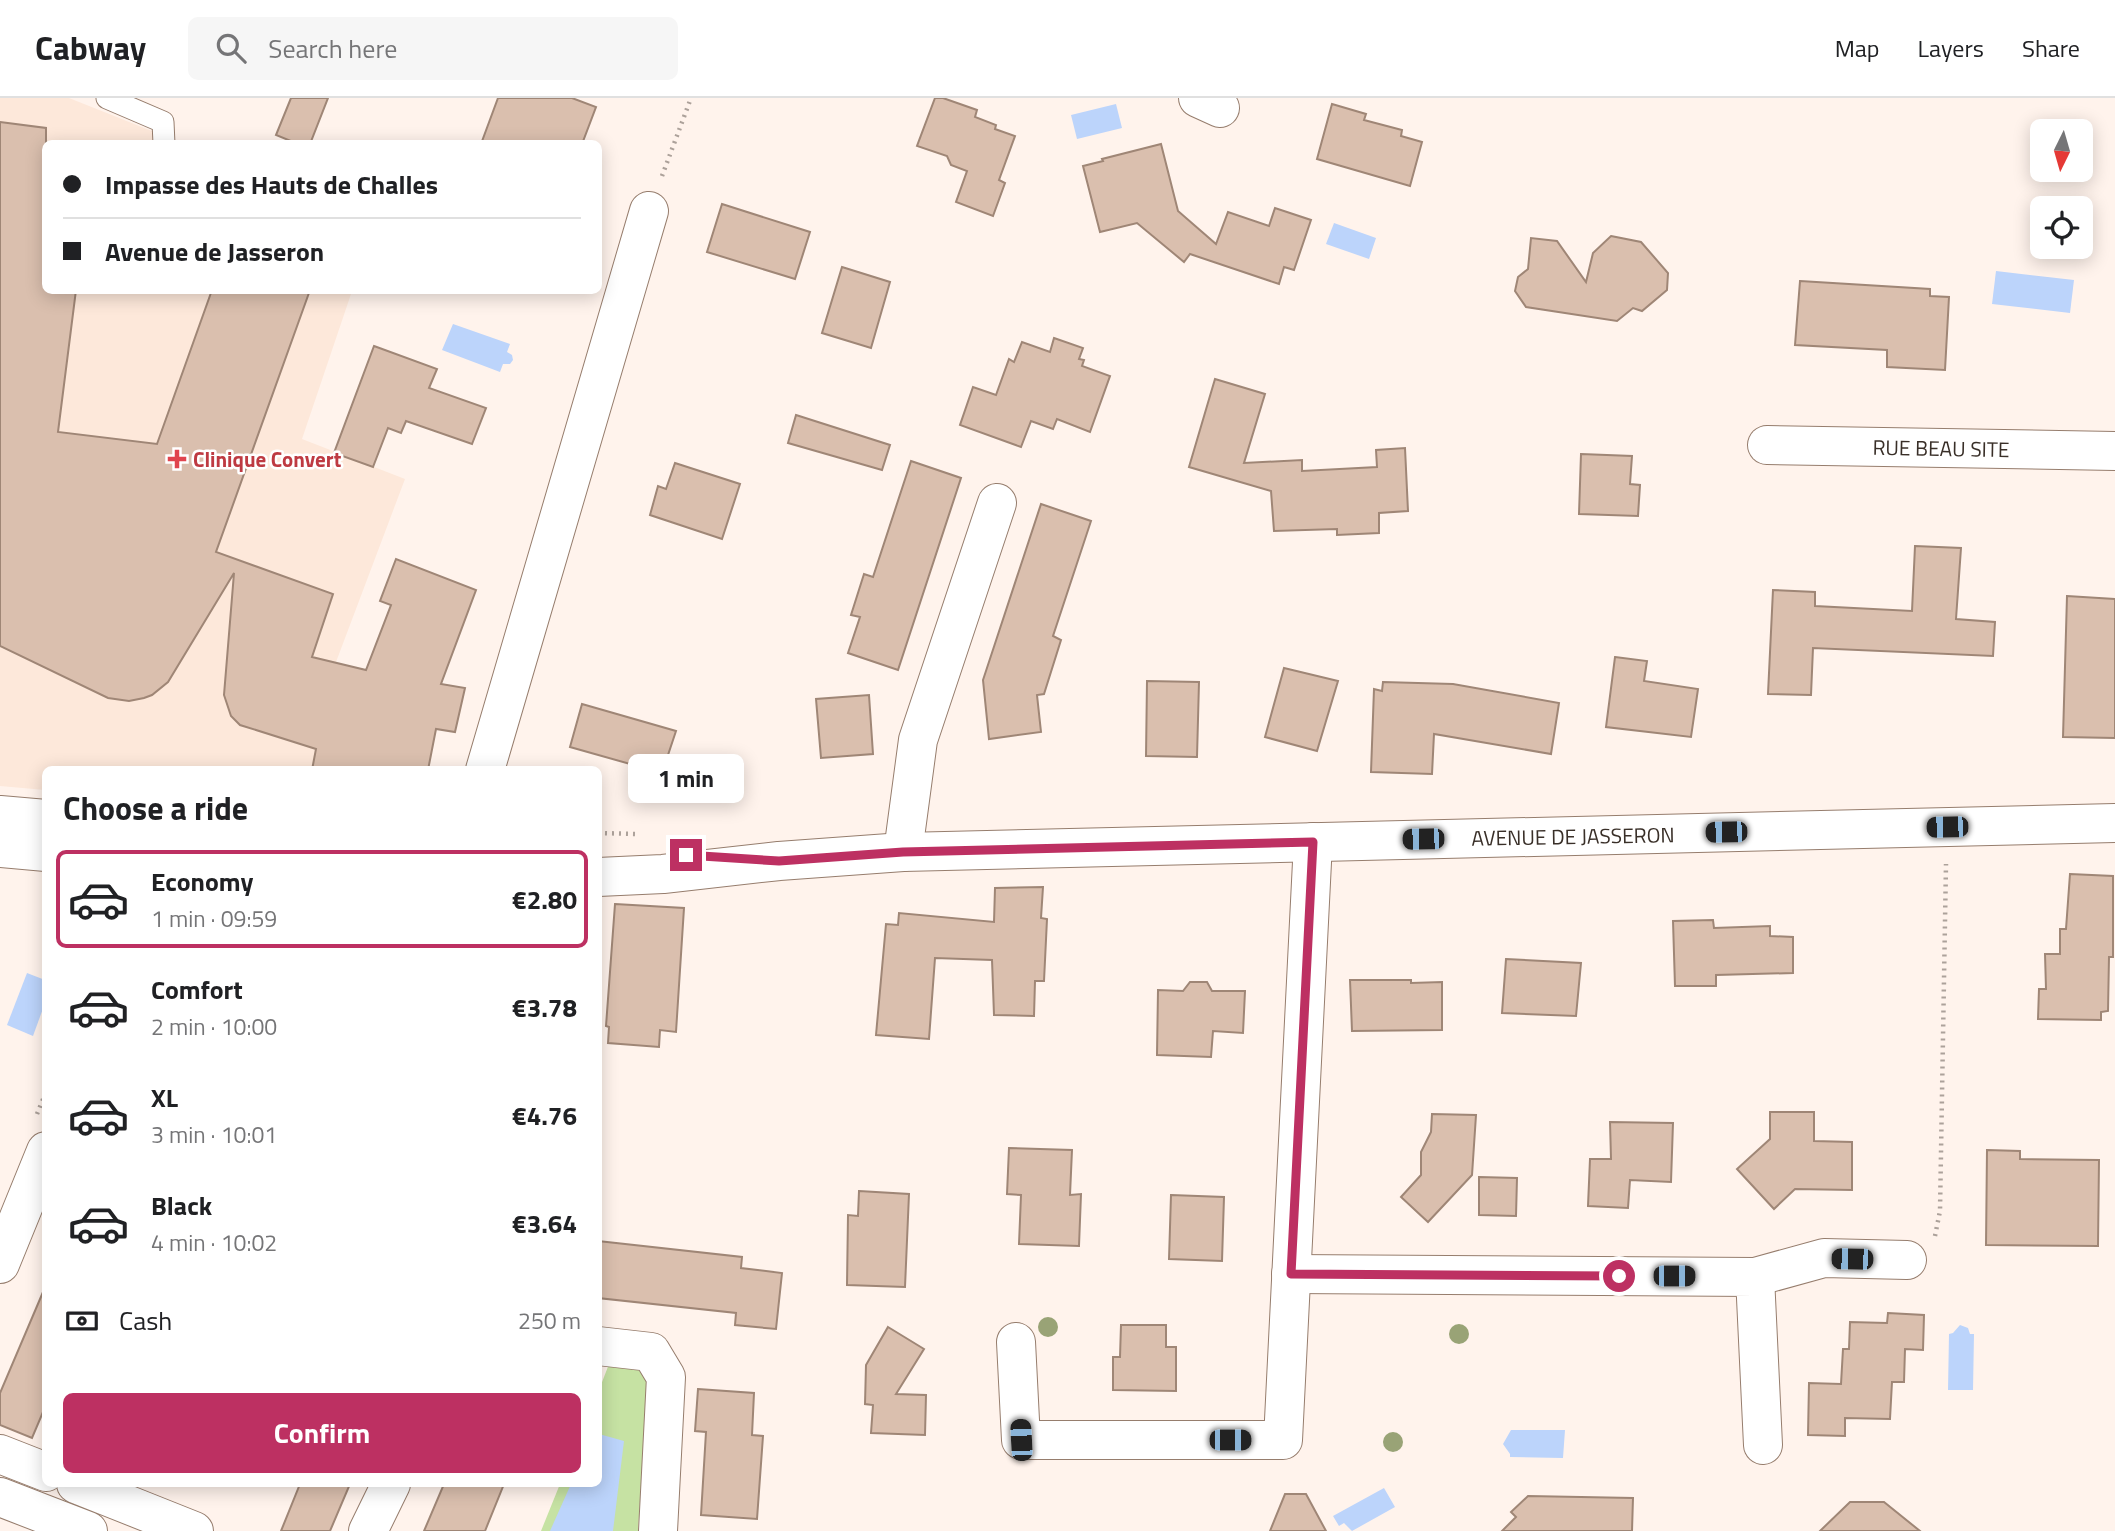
<!DOCTYPE html>
<html lang="en">
<head>
<meta charset="utf-8">
<style>
  :root { --surface:#fff; --page:#f6f6f6; --text:#202124; --muted:#757577; --line:#e0e0e0; --accent:#bd3062 }
  body { margin:0; font-family:"Titillium Web",sans-serif; background:var(--page); color:var(--text); height:100vh; display:flex; flex-direction:column; font-size:26px; white-space:nowrap }
  * { box-sizing:border-box; margin:0 }
  p { font-size:23px; color:var(--muted) }
  .icon { flex:none; width:38px; height:38px; fill:none; stroke:currentColor; stroke-width:2; stroke-linecap:round; stroke-linejoin:round }
  .map { position:relative; flex:1; overflow:hidden }
  .drawer { position:absolute; left:42px; top:668px; width:560px; height:721px; display:flex; flex-direction:column; background:var(--surface); border-radius:10px; box-shadow:0 4px 18px #0003 }
  .drawer>* { flex:none }
  .top-card { position:absolute; left:42px; top:42px; width:560px; height:154px; border-radius:10px; box-shadow:0 4px 18px #0003; display:grid; align-content:center; height:154px; padding:0 21px; background:var(--surface) }
  .needle { width:46px; rotate:185deg }
  .tools { position:absolute; left:2030px; top:21px; display:grid; gap:14px }
  .tools a { display:grid; place-items:center; width:63px; height:63px; border-radius:10px; background:var(--surface); box-shadow:0 4px 18px #0003; font-size:35px }
  .end { position:absolute; width:32px; height:32px; margin:-16px; border:9px solid #bd3062; background:#fff; box-shadow:0 0 0 4px #fff }
  .from { border-radius:50% }
  .bubble { position:absolute; height:49px; border-radius:10px; background:var(--surface); box-shadow:0 4px 18px #0003; font-size:23px; font-weight:700; line-height:49px; text-align:center }
  .car { position:absolute; width:21px; height:42px; margin:-21px -10px; border-radius:9px; box-shadow:0 0 5px 2px #0007; background:linear-gradient(#222 24%,#8ab4d8 0 40%,#222 0 76%,#8ab4d8 0 86%,#222 0) }
  .top-card b { display:flex; align-items:center; gap:24px; height:66px; font-size:26px }
  .top-card b+b { border-top:2px solid var(--line) }
  .top-card i { width:18px; height:18px; background:var(--text) }
  ul { padding:0; list-style:none }
  li { display:flex; align-items:center; gap:21px; height:98px; margin:0 14px 10px; padding:0 7px; border:4px solid transparent; border-radius:10px }
  li div { flex:1 }
  li b { display:block; font-size:26px }
  li em { font-style:normal; font-weight:700 }
  li.active { border-color:var(--accent) }
  li>.icon { width:63px; height:63px; stroke-width:1.5 }
  h2 { padding:0 21px; font-size:32px; line-height:84px }
  .pay { display:flex; align-items:center; gap:18px; height:77px; padding:0 21px; font-size:26px }
  .pay p { margin-inline-start:auto }
  .cta { display:flex; gap:14px; margin-top:auto; padding:14px 21px }
  .cta a { flex:1; height:80px; border-radius:10px; background:var(--accent); color:#fff; font-size:28px; font-weight:700; line-height:80px; text-align:center }
  header { display:flex; align-items:center; gap:42px; box-sizing:border-box; height:98px; padding:0 35px; background:var(--surface); border-bottom:2px solid var(--line) }
  header strong { font-size:33px }
  nav { display:flex; gap:38px; margin-inline-start:auto; font-size:24px }
  .search { width:490px; height:63px; background:var(--page); display:flex; align-items:center; gap:18px; box-sizing:border-box; padding:0 24px; border-radius:10px; color:var(--muted); font-size:26px }
  .map>svg:first-child { display:block }
  .built { fill:#fde8da }
  .green { fill:#c6e2a3 }
  .water { fill:#bcd4fb }
  .building { fill:#dabfae; stroke:#9f8676; stroke-width:2 }
  .lines { fill:none; stroke-linecap:round; stroke-linejoin:round }
  .service-casing { stroke:#967d6d; stroke-width:23 }
  .minor-casing { stroke:#967d6d; stroke-width:40 }
  .secondary-casing { stroke:#967d6d; stroke-width:40 }
  .path { stroke:#aca19a; stroke-width:4.5; stroke-dasharray:2 5; stroke-linecap:butt }
  .service { stroke:#fff; stroke-width:21 }
  .minor { stroke:#fff; stroke-width:38 }
  .secondary { stroke:#fff; stroke-width:38 }
  .tree { fill:#99a376 }
  .route { stroke:#bd3062; stroke-width:9 }
  .health-dot { fill:#e0444e; stroke:#fff; stroke-width:2.5 }
  .labels { text-anchor:middle; dominant-baseline:central; stroke-width:5; stroke-linejoin:round; paint-order:stroke }
  .street-label { font-size:21px; fill:#392f28; stroke:#fff }
  .health-label { font-size:21px; font-weight:bold; fill:#be3a42; stroke:#fff; text-anchor:start }
</style>
</head>
<body>
<header>
<strong>Cabway</strong>
<div class="search"><svg class="icon" aria-label="search" viewBox="0 0 24 24"><circle cx="10" cy="10" r="6"/><path d="M15 15l6 6"/></svg>Search here</div>
<nav><a>Map</a><a>Layers</a><a>Share</a></nav>
</header>
<div class="map">
<svg width="2115" height="1433" viewBox="0 0 2115 1433">
  <rect width="100%" height="100%" fill="#fff3ec"/>
  <polygon class="built" points="0,0 69,0 182,45 46,46 46,192 352,193 302,341 405,381 336,564 312,672 46,672 45,692 0,688"/>
  <polygon class="green" points="609,1266 637,1269 648,1284 638,1433 541,1433 560,1386 598,1386 599,1292"/>
  <g class="water">
    <polygon points="1116,6 1122,30 1077,41 1071,17"/>
    <polygon points="1334,125 1376,140 1369,161 1326,146"/>
    <polygon points="1996,173 2074,182 2070,215 1992,206"/>
    <polygon points="453,226 510,246 507,254 512,257 513,262 510,266 503,266 500,274 442,252"/>
    <polygon points="27,875 45,882 45,905 33,938 7,927"/>
    <polygon points="1960,1227 1968,1230 1970,1236 1974,1236 1973,1292 1948,1292 1949,1236 1953,1235"/>
    <polygon points="1511,1332 1565,1332 1563,1360 1510,1359 1510,1356 1503,1346"/>
    <polygon points="599,1336 624,1343 613,1433 550,1433 571,1386 598,1386"/>
    <polygon points="1384,1390 1395,1409 1352,1433 1344,1425 1339,1428 1333,1418"/>
  </g>
  <g class="building">
    <polygon points="291,0 328,0 310,46 298,46 276,37"/>
    <polygon points="498,0 572,0 596,9 582,46 481,46"/>
    <polygon points="935,0 943,0 977,12 975,19 996,27 995,31 1015,38 999,82 1005,85 993,118 956,104 967,73 951,67 947,58 917,48"/>
    <polygon points="1332,6 1366,16 1364,22 1402,32 1401,38 1422,44 1410,88 1317,61"/>
    <polygon points="0,24 46,30 46,192 76,192 58,334 157,346 212,192 310,192 216,454 333,496 312,559 366,572 391,507 380,503 396,461 476,492 441,586 465,590 455,634 436,631 428,672 312,672 316,651 240,627 231,618 224,597 234,475 168,584 152,597 144,600 129,603 108,600 0,548"/>
    <polygon points="1161,46 1178,113 1216,146 1228,114 1269,128 1275,110 1311,122 1294,172 1284,169 1279,186 1190,156 1184,164 1137,125 1100,134 1083,68 1103,63 1102,61"/>
    <polygon points="722,106 810,134 795,181 707,154"/>
    <polygon points="1611,138 1641,144 1668,175 1667,192 1642,213 1633,210 1617,223 1526,209 1515,193 1518,179 1528,171 1531,140 1557,143 1586,184 1593,155"/>
    <polygon points="842,169 890,184 871,250 822,235"/>
    <polygon points="1800,183 1930,191 1930,198 1949,199 1945,272 1887,269 1887,252 1795,247"/>
    <polygon points="1054,240 1083,250 1079,261 1084,262 1082,268 1110,278 1090,334 1057,321 1053,331 1031,323 1021,349 960,327 973,289 996,297 1009,261 1014,264 1022,244 1050,254"/>
    <polygon points="374,248 437,271 429,290 486,310 472,346 406,323 401,335 388,330 373,369 334,355"/>
    <polygon points="1215,281 1265,296 1244,365 1302,362 1302,373 1377,369 1376,352 1405,350 1408,413 1379,415 1379,435 1337,437 1337,431 1274,433 1271,393 1189,369"/>
    <polygon points="796,317 890,347 882,372 788,345"/>
    <polygon points="1581,356 1632,358 1630,386 1640,387 1638,418 1579,416"/>
    <polygon points="911,363 961,380 898,572 848,555 860,519 851,517 864,476 873,479"/>
    <polygon points="675,365 740,386 722,441 650,417 658,388 666,391"/>
    <polygon points="1041,406 1091,423 1053,538 1061,542 1044,596 1037,597 1041,634 989,641 983,582"/>
    <polygon points="1915,448 1961,450 1956,521 1995,524 1993,558 1813,550 1811,597 1768,596 1773,492 1815,494 1815,508 1912,513"/>
    <polygon points="2067,498 2115,501 2115,640 2063,639"/>
    <polygon points="1615,559 1647,563 1644,583 1698,591 1691,639 1606,629"/>
    <polygon points="1284,570 1338,583 1317,653 1265,639"/>
    <polygon points="1147,583 1199,584 1197,659 1146,658"/>
    <polygon points="1383,584 1453,586 1559,605 1551,656 1434,636 1432,676 1371,674 1374,591 1382,593"/>
    <polygon points="869,597 873,656 821,660 816,601"/>
    <polygon points="582,606 676,633 662,675 570,649"/>
    <polygon points="2070,776 2113,778 2113,859 2109,859 2108,913 2101,914 2101,922 2038,921 2039,891 2046,891 2045,856 2060,856 2060,831 2066,831"/>
    <polygon points="1043,789 1041,820 1047,821 1044,883 1035,883 1034,918 994,917 992,862 935,860 929,941 876,937 886,826 898,827 899,815 994,824 995,790"/>
    <polygon points="615,806 684,810 676,934 660,932 659,949 608,945 609,929 606,928"/>
    <polygon points="1713,822 1714,830 1770,828 1770,838 1793,839 1793,875 1716,877 1716,888 1675,888 1673,823"/>
    <polygon points="1506,861 1581,865 1576,918 1502,915"/>
    <polygon points="1350,882 1411,882 1411,885 1442,884 1442,932 1352,933"/>
    <polygon points="1190,884 1207,884 1212,893 1245,893 1243,935 1213,933 1211,959 1157,957 1158,892 1183,893"/>
    <polygon points="1770,1014 1814,1014 1814,1043 1852,1044 1852,1092 1795,1091 1774,1111 1737,1071 1770,1041"/>
    <polygon points="1432,1016 1476,1017 1472,1077 1428,1124 1401,1099 1421,1077 1421,1054 1431,1034"/>
    <polygon points="1610,1024 1673,1025 1671,1084 1630,1082 1628,1110 1588,1108 1590,1061 1611,1061"/>
    <polygon points="1009,1050 1072,1052 1070,1097 1081,1096 1079,1148 1019,1146 1021,1097 1007,1096"/>
    <polygon points="1987,1052 2020,1053 2020,1061 2099,1062 2098,1148 1986,1147"/>
    <polygon points="1479,1079 1517,1080 1516,1118 1479,1117"/>
    <polygon points="859,1093 909,1096 905,1189 847,1187 848,1117 858,1118"/>
    <polygon points="1171,1097 1224,1099 1222,1163 1169,1161"/>
    <polygon points="598,1143 742,1159 741,1170 782,1175 776,1231 735,1227 736,1215 598,1200"/>
    <polygon points="46,1187 46,1307 32,1340 0,1327 0,1295"/>
    <polygon points="1888,1215 1924,1217 1923,1252 1905,1251 1904,1284 1892,1284 1890,1321 1845,1320 1845,1338 1808,1337 1809,1285 1841,1286 1843,1251 1849,1251 1850,1224 1887,1225"/>
    <polygon points="1121,1227 1166,1227 1166,1249 1176,1249 1176,1293 1113,1292 1113,1259 1120,1259"/>
    <polygon points="888,1229 924,1251 896,1296 926,1297 925,1337 871,1335 873,1307 865,1306 866,1267"/>
    <polygon points="698,1291 754,1295 752,1337 763,1338 757,1421 701,1417 706,1334 695,1333"/>
    <polygon points="300,1386 350,1386 330,1433 281,1433"/>
    <polygon points="444,1386 504,1386 485,1433 424,1433"/>
    <polygon points="1285,1396 1306,1396 1326,1433 1270,1433"/>
    <polygon points="1528,1398 1633,1400 1632,1433 1502,1433 1516,1419 1511,1414"/>
    <polygon points="1850,1404 1884,1404 1920,1433 1820,1433"/>
  </g>
  <g class="lines">
    <defs>
      <polyline id="service" points="107,0 163,24 164,46"/>
      <g id="minor">
        <polyline points="1198,0 1220,10"/>
        <polyline points="1767,347 2115,353"/>
        <polyline points="485,672 649,113"/>
        <polyline points="903,754 918,642 997,405"/>
        <polyline points="0,1166 46,1053"/>
        <polyline points="1291,1176 1755,1179 1763,1347"/>
        <polyline points="1755,1179 1824,1160 1907,1162"/>
        <polyline points="1016,1244 1021,1342 1283,1342 1313,744"/>
        <polyline points="598,1248 651,1254 666,1279 658,1433"/>
        <polyline points="0,1356 46,1374"/>
        <polyline points="76,1386 194,1433"/>
        <polyline points="0,1399 88,1433"/>
        <polyline points="368,1433 391,1386"/>
      </g>
      <g id="secondary">
        <polyline points="0,717 46,721"/>
        <polyline points="0,750 46,754"/>
        <polyline points="598,779 663,776 779,763 903,754 2115,725"/>
      </g>
    </defs>
    <use href="#service" class="service-casing"/>
    <use href="#minor" class="minor-casing"/>
    <use href="#secondary" class="secondary-casing"/>
    <g class="path">
      <polyline points="662,78 691,0"/>
      <polyline points="598,735 637,736"/>
      <polyline points="37,1016 46,994"/>
      <polyline points="1935,1138 1940,1113 1946,766"/>
    </g>
    <use href="#service" class="service"/>
    <use href="#minor" class="minor"/>
    <use href="#secondary" class="secondary"/>
  </g>
  <g class="tree">
    <circle cx="1048" cy="1229" r="10"/>
    <circle cx="1459" cy="1236" r="10"/>
    <circle cx="1393" cy="1344" r="10"/>
  </g>
  <g class="lines">
    <polyline class="route" points="686,757 779,763 903,754 1313,744 1291,1176 1619,1178"/>
  </g>
  <path class="health-dot" d="M173.5 350.5h7v7h7v7h-7v7h-7v-7h-7v-7h7z"/>
  <g class="labels">
    <g class="street-label">
      <text transform="translate(1941 350) rotate(1)">RUE BEAU SITE</text>
      <text transform="translate(1573 738) rotate(-1)">AVENUE DE JASSERON</text>
    </g>
    <g class="health-label">
      <text x="193" y="361">Clinique Convert</text>
    </g>
  </g>
</svg>
<div class="tools">
<a><svg class="needle" viewBox="-14 -14 28 28"><path d="M0-13l5 13h-10z" fill="#e53935"/><path d="M0 13l5-13h-10z" fill="#757577"/></svg></a>
<a><svg class="icon" aria-label="locate" viewBox="0 0 24 24"><circle cx="12" cy="12" r="6"/><path d="M12 2v4M12 18v4M2 12h4M18 12h4"/></svg></a>
</div>
<i class="end from" style="left:1619px;top:1178px"></i>
<i class="end" style="left:686px;top:757px"></i>
<div class="bubble" style="left:628px;top:656px;width:116px">1 min</div>
<i class="car" style="left:1947px;top:729px;rotate:269deg"></i>
<i class="car" style="left:1726px;top:734px;rotate:269deg"></i>
<i class="car" style="left:1423px;top:741px;rotate:269deg"></i>
<i class="car" style="left:1852px;top:1161px;rotate:271deg"></i>
<i class="car" style="left:1674px;top:1178px;rotate:90deg"></i>
<i class="car" style="left:1021px;top:1342px;rotate:357deg"></i>
<i class="car" style="left:1230px;top:1342px;rotate:90deg"></i>
<div class="top-card">
<b><i class="from"></i>Impasse des Hauts de Challes</b>
<b><i></i>Avenue de Jasseron</b>
</div>
<section class="drawer">
<h2>Choose a ride</h2>
<ul>
<li class="active"><svg class="icon" aria-label="car" viewBox="0 0 24 24"><path d="M5 17H2v-5l4-1 3-4h7l3 4 3 1v5h-3M9 17h6M6 11h13"/><circle cx="7" cy="17" r="2"/><circle cx="17" cy="17" r="2"/></svg><div><b>Economy</b><p>1 min · 09:59</p></div><em>€2.80</em></li>
<li><svg class="icon" aria-label="car" viewBox="0 0 24 24"><path d="M5 17H2v-5l4-1 3-4h7l3 4 3 1v5h-3M9 17h6M6 11h13"/><circle cx="7" cy="17" r="2"/><circle cx="17" cy="17" r="2"/></svg><div><b>Comfort</b><p>2 min · 10:00</p></div><em>€3.78</em></li>
<li><svg class="icon" aria-label="car" viewBox="0 0 24 24"><path d="M5 17H2v-5l4-1 3-4h7l3 4 3 1v5h-3M9 17h6M6 11h13"/><circle cx="7" cy="17" r="2"/><circle cx="17" cy="17" r="2"/></svg><div><b>XL</b><p>3 min · 10:01</p></div><em>€4.76</em></li>
<li><svg class="icon" aria-label="car" viewBox="0 0 24 24"><path d="M5 17H2v-5l4-1 3-4h7l3 4 3 1v5h-3M9 17h6M6 11h13"/><circle cx="7" cy="17" r="2"/><circle cx="17" cy="17" r="2"/></svg><div><b>Black</b><p>4 min · 10:02</p></div><em>€3.64</em></li>
</ul>
<div class="pay"><svg class="icon" aria-label="cash" viewBox="0 0 24 24"><path d="M3 7h18v10H3z"/><circle cx="12" cy="12" r="2"/></svg>Cash<p>250 m</p></div>
<div class="cta"><a>Confirm</a></div>
</section>
</div>
</body>
</html>
